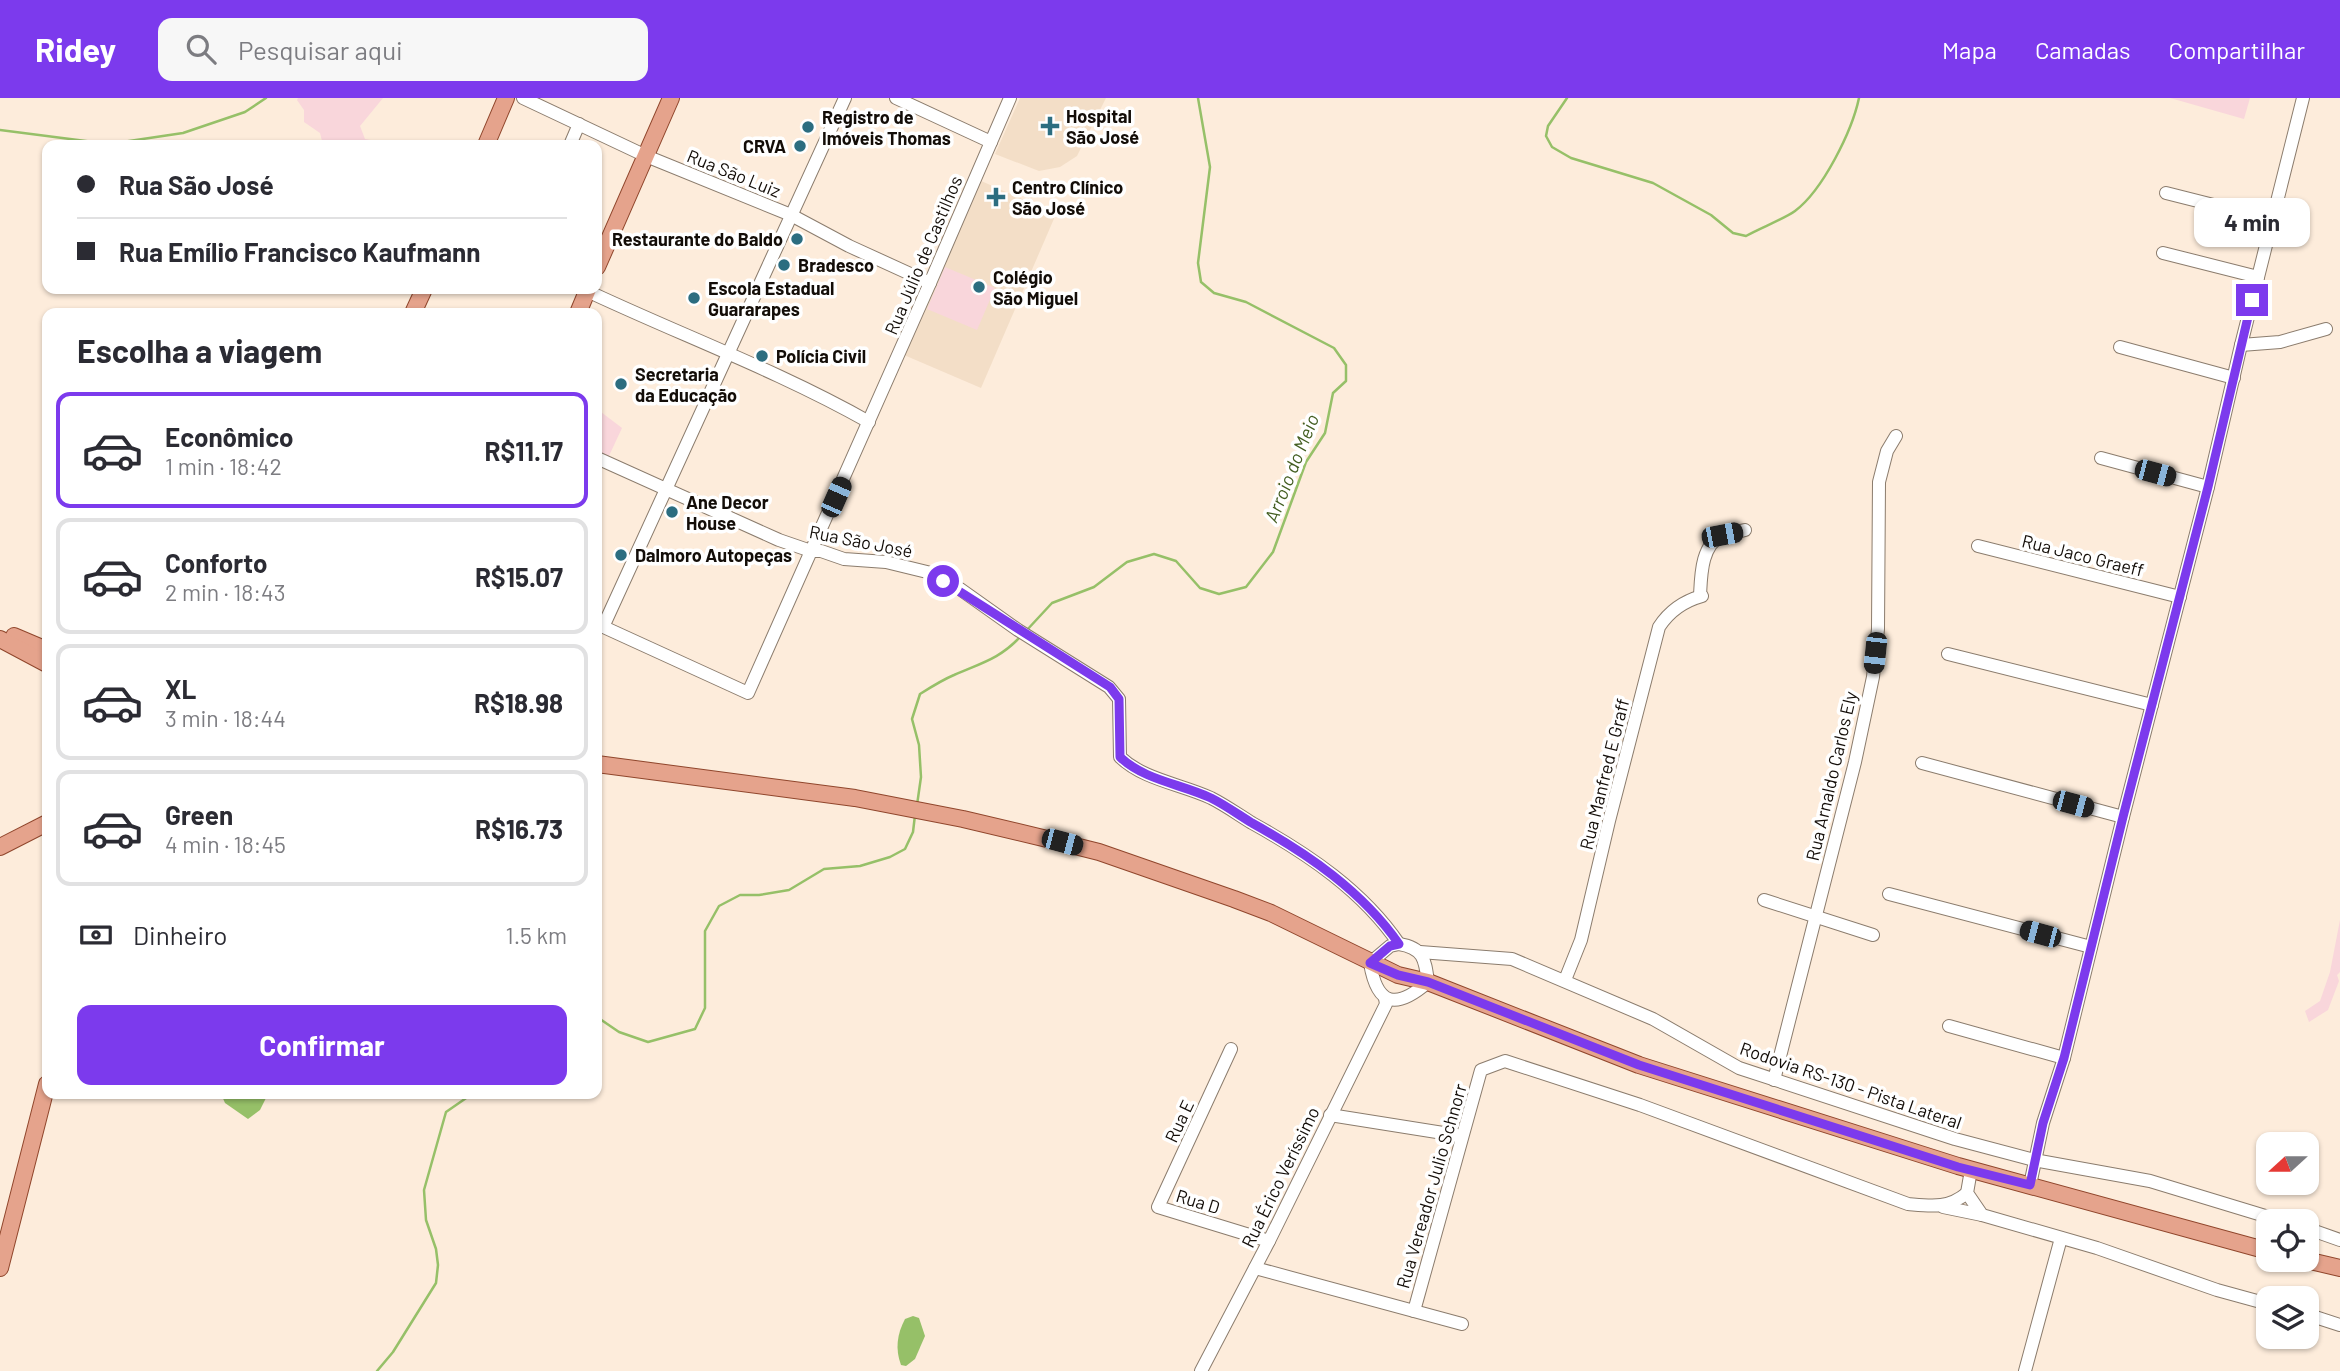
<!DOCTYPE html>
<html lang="pt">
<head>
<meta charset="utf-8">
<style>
  :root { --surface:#fff; --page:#f7f7f7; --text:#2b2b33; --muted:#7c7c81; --line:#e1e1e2; --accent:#7c3aed }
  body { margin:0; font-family:Barlow,sans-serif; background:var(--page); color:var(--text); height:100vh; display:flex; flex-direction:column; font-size:26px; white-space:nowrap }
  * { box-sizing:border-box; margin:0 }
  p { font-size:23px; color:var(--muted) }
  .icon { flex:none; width:38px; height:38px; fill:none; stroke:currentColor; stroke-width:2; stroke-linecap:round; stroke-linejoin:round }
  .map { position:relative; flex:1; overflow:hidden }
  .side { position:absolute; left:42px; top:210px; width:560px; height:791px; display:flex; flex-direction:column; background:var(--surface); border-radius:14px; box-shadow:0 2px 5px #0004 }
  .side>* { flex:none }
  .banner { position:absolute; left:42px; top:42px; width:560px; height:154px; border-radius:14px; box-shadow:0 2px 5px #0004; display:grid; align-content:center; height:154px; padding:0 35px; background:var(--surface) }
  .needle { width:46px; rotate:249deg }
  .fabs { position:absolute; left:2256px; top:1034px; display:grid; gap:14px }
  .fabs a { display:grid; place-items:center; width:63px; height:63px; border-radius:14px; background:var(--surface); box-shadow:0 2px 5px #0004; font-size:35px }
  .end { position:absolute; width:32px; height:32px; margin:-16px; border:9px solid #7c3aed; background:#fff; box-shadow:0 0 0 4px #fff }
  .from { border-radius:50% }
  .bubble { position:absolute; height:49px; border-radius:14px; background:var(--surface); box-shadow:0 2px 5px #0004; font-size:23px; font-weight:700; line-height:49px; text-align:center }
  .car { position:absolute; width:21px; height:42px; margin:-21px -10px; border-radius:9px; box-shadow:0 0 5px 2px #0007; background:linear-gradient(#222 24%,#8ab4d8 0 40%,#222 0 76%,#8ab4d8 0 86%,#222 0) }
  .banner b { display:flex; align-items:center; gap:24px; height:66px; font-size:26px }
  .banner b+b { border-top:2px solid var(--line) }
  .banner i { width:18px; height:18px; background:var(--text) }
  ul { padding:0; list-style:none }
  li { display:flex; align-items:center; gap:21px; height:116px; margin:0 14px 10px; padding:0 21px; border:4px solid var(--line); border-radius:14px }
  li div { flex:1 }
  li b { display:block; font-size:26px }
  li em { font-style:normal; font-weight:700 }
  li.current { border-color:var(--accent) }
  li>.icon { width:63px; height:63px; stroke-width:1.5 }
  h2 { padding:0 35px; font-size:32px; line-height:84px }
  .pay { display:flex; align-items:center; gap:18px; height:77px; padding:0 35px; font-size:26px }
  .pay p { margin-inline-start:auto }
  .button { display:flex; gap:14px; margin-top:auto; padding:14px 35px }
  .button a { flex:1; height:80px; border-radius:14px; background:var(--accent); color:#fff; font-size:28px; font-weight:700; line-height:80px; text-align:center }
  header { display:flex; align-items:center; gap:42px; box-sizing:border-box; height:98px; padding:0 35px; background:var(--accent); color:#fff }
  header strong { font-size:33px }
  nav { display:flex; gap:38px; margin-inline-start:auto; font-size:24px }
  .search { width:490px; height:63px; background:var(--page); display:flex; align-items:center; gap:18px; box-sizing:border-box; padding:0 24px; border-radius:14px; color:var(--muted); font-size:26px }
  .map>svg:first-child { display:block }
  .built { fill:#f3dec7 }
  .green { fill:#f9d6db }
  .water { fill:#96c068 }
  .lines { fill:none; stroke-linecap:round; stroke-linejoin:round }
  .stream { stroke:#96c068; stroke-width:2.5 }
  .minor-casing { stroke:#8b7c6d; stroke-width:14 }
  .major-casing { stroke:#90462c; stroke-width:18 }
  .minor { stroke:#fff; stroke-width:12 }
  .major { stroke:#e5a38c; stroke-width:16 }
  .route { stroke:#7c3aed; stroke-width:9 }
  .poi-dot { fill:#2c6d80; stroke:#fff; stroke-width:2.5 }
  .labels { text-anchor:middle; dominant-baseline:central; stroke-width:7; stroke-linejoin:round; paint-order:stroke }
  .poi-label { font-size:18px; font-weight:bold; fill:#130d08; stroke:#fff; text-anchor:start }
  .street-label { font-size:18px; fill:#130d08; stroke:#fff }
  .water-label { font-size:19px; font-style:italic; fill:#435e21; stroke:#fff }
</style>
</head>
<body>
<header>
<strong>Ridey</strong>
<div class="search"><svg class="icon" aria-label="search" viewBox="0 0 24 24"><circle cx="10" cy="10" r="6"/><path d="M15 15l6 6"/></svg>Pesquisar aqui</div>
<nav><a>Mapa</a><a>Camadas</a><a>Compartilhar</a></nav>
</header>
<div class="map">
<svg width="2340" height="1273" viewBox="0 0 2340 1273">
  <rect width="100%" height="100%" fill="#fdecdb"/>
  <g class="built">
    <polygon points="1020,0 1106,0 1077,58 1060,69 1039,73 995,56"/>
    <polygon points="979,82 1056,116 981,290 904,257"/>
  </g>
  <g class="green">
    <polygon points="298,0 383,0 360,28 365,41 400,47 323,47 320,35 304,24 304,12 297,2"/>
    <polygon points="2170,0 2250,0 2244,21"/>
    <polygon points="945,169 995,190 977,232 927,211"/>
    <polygon points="597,311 622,330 608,360 597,355"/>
    <polygon points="2340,822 2340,874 2337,877 2339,883 2328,912 2309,924 2305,913 2320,903 2330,874"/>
  </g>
  <g class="water">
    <polygon points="221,996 268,996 260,1012 248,1021 225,1005"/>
    <path d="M913,1218L919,1220L925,1238L915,1261L906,1268L901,1267C895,1251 897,1236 905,1221Z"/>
  </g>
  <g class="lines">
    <g class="stream">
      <path d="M1567,0L1548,28L1546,38L1552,49L1571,60L1653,85L1711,117L1733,135L1746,138C1760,130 1784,121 1795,113C1823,92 1852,33 1859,0"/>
      <polyline points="0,32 109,46 183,35 245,14 266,0"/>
      <polyline points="1026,533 1052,505 1094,489 1127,464 1154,456 1176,463 1200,490 1219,496 1246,489 1273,454 1306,364 1325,335 1333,295 1346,283 1346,267 1334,250 1246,204 1214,195 1201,184 1198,165 1210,69 1198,0"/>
      <path d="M917,707L921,679L919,647L912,621L920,596C931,589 942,582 954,577C981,565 1000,561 1021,538"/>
      <polyline points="597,919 619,934 648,944 695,931 705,910 705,833 719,808 740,797 759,797 789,792 824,771 860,768 890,759 905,751 913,734 915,717"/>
      <polyline points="377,1273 393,1254 436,1185 438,1167 436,1151 426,1122 424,1092 446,1014 472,996"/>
    </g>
    <defs>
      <g id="minor">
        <polyline points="523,0 646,58 791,117 849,148 930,185"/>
        <polyline points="896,0 991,44"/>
        <polyline points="570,47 579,26"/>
        <polyline points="2166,95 2273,122"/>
        <polyline points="2163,155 2258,179"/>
        <path d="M583,191C678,236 777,272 869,324"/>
        <polyline points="2241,247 2280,244 2326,231"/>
        <polyline points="2120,249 2234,280"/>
        <path d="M597,360L779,442L811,453H821L844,461L886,464L927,474L960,491L1018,532L1109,589L1119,601L1120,659C1144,682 1181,686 1211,700C1225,707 1239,717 1252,725C1308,756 1363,793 1399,846"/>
        <polyline points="2101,360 2208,389"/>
        <polyline points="1978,448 2180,499"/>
        <path d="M1700,498C1701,478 1701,446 1723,437C1730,434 1738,434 1745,432"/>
        <polyline points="597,526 748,595 930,185 1010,0"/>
        <polyline points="603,529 845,0"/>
        <polyline points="1948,556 2152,607"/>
        <polyline points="1922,665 2123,719"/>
        <polyline points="1889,796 2091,849"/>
        <polyline points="1764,802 1873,837"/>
        <path d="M1399,846C1424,850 1425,862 1428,884C1396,912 1377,908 1370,865L1390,848Z"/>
        <polyline points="1420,854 1512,861 1653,921 1739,970 1955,1041 2034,1062 2150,1083 2285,1124"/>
        <path d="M1565,882L1581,842L1609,723L1659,529C1670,512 1684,503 1702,498"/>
        <polyline points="1949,928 2064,960"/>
        <polyline points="1231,951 1158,1109 1269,1143"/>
        <polyline points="1774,982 1855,664 1873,579 1878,531 1879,384 1887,353 1896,338"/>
        <polyline points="1330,1017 1462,1038"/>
        <polyline points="1971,1072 1967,1095 1982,1117 2097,1150 2217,1192 2268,1206"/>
        <polyline points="2030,1087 2043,1025 2064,960 2123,719 2208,389 2241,247 2303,0"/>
        <polyline points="1943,1109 1982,1117"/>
        <polyline points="2306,1130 2340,1142"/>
        <polyline points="1255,1170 1462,1226"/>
        <path d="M1414,1213L1481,972L1505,963L1640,1007L1908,1106C1931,1108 1948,1111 1967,1095"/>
        <polyline points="2306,1216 2340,1227"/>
        <polyline points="1201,1273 1269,1143 1386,906 1385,900"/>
        <polyline points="2025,1273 2061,1140"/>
      </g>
      <g id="major">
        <polyline points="486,47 506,0"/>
        <polyline points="597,169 671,0"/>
        <polyline points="413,215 424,191"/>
        <polyline points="578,215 588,191"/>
        <polyline points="14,538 47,552"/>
        <polyline points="0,541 47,566"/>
        <polyline points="597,666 855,700 963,721 1043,740 1099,754 1234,801 1271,815 1398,877 1428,884 1639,967 1958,1068 2268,1153"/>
        <polyline points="0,749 47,725"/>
        <polyline points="2306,1162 2340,1170"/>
        <polyline points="0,1170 47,986"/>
      </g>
    </defs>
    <use href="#minor" class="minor-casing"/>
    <use href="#major" class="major-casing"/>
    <use href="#minor" class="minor"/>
    <use href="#major" class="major"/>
  </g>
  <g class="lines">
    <path class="route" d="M943,483L1110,589L1119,601L1120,659C1144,682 1181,686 1211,700C1225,707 1239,717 1252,725C1308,756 1362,793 1399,846L1390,848L1370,865L1398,877L1428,884L1639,967L1958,1069L2030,1087L2043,1025L2064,960L2123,719L2208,389L2252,202"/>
  </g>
  <g class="poi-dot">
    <path d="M1046.5 17.5h7v7h7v7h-7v7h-7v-7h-7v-7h7z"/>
    <circle cx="808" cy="29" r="7"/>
    <circle cx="800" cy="48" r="7"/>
    <path d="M992.5 88.5h7v7h7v7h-7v7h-7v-7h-7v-7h7z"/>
    <circle cx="797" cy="141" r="7"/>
    <circle cx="784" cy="167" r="7"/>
    <circle cx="979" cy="189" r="7"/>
    <circle cx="694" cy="200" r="7"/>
    <circle cx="762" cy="258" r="7"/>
    <circle cx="621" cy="286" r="7"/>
    <circle cx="672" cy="414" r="7"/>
    <circle cx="621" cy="457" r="7"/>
  </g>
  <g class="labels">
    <g class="poi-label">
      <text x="1066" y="18">Hospital<tspan x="1066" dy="21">São José</tspan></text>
      <text x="822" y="19">Registro de<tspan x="822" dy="21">Imóveis Thomas</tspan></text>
      <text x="786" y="48" text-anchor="end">CRVA</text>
      <text x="1012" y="89">Centro Clínico<tspan x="1012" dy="21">São José</tspan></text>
      <text x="783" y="141" text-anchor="end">Restaurante do Baldo</text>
      <text x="798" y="167">Bradesco</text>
      <text x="993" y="179">Colégio<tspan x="993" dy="21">São Miguel</tspan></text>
      <text x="708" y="190">Escola Estadual<tspan x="708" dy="21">Guararapes</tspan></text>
      <text x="776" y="258">Polícia Civil</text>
      <text x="635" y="276">Secretaria<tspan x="635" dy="21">da Educação</tspan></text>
      <text x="686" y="404">Ane Decor<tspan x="686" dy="21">House</tspan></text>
      <text x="635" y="457">Dalmoro Autopeças</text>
    </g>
    <g class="street-label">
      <text transform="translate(734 75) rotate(22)">Rua São Luiz</text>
      <text transform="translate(923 157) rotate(-67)">Rua Júlio de Castilhos</text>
      <text transform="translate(861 443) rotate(11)">Rua São José</text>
      <text transform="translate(2083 457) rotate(14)">Rua Jaco Graeff</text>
      <text transform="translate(1604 676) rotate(-76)">Rua Manfred E Graff</text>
      <text transform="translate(1831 678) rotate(-77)">Rua Arnaldo Carlos Ely</text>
      <text transform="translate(1851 987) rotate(19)">Rodovia RS-130 - Pista Lateral</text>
      <text transform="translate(1179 1023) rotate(-65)">Rua E</text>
      <text transform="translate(1280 1079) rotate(-64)">Rua Érico Veríssimo</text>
      <text transform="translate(1431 1088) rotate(-74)">Rua Vereador Julio Schnorr</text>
      <text transform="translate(1198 1103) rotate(17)">Rua D</text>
    </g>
    <g class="water-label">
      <text transform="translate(1291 370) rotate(-68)">Arroio do Meio</text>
    </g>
  </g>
</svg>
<div class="fabs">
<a><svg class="needle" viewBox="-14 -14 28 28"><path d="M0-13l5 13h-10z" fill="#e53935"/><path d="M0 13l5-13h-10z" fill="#7c7c81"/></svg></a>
<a><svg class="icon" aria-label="locate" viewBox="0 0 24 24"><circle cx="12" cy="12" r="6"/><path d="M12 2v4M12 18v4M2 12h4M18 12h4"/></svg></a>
<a><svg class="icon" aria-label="layers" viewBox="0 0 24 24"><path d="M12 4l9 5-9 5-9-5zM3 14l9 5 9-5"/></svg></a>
</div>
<i class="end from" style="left:943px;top:483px"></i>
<i class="end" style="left:2252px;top:202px"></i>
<div class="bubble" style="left:2194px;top:100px;width:116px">4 min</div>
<i class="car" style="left:2155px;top:375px;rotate:105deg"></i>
<i class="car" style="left:836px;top:399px;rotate:24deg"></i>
<i class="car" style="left:1722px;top:437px;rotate:79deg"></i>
<i class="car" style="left:1875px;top:555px;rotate:186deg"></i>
<i class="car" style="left:2073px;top:706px;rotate:105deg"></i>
<i class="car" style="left:1062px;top:744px;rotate:105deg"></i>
<i class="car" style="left:2040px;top:836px;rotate:285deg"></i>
<div class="banner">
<b><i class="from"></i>Rua São José</b>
<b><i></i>Rua Emílio Francisco Kaufmann</b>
</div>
<section class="side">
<h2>Escolha a viagem</h2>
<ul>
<li class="current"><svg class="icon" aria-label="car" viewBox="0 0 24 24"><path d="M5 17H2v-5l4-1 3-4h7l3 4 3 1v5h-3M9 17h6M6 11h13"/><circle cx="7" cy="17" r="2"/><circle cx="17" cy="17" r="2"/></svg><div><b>Econômico</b><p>1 min · 18:42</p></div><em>R$11.17</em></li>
<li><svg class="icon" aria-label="car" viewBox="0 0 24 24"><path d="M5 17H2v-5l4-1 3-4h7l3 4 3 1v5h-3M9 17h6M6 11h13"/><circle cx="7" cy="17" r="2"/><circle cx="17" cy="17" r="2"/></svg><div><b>Conforto</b><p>2 min · 18:43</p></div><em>R$15.07</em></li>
<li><svg class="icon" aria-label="car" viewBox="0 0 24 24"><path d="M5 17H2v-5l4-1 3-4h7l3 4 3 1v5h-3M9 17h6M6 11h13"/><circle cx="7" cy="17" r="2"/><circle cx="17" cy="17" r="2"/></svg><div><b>XL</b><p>3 min · 18:44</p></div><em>R$18.98</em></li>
<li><svg class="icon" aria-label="car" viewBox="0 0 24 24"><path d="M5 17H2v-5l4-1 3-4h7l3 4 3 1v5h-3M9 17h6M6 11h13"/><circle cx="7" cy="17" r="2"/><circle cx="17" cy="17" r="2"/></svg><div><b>Green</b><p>4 min · 18:45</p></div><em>R$16.73</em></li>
</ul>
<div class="pay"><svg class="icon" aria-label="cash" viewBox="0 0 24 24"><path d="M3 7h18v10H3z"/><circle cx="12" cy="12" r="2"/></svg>Dinheiro<p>1.5 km</p></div>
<div class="button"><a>Confirmar</a></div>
</section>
</div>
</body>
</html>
